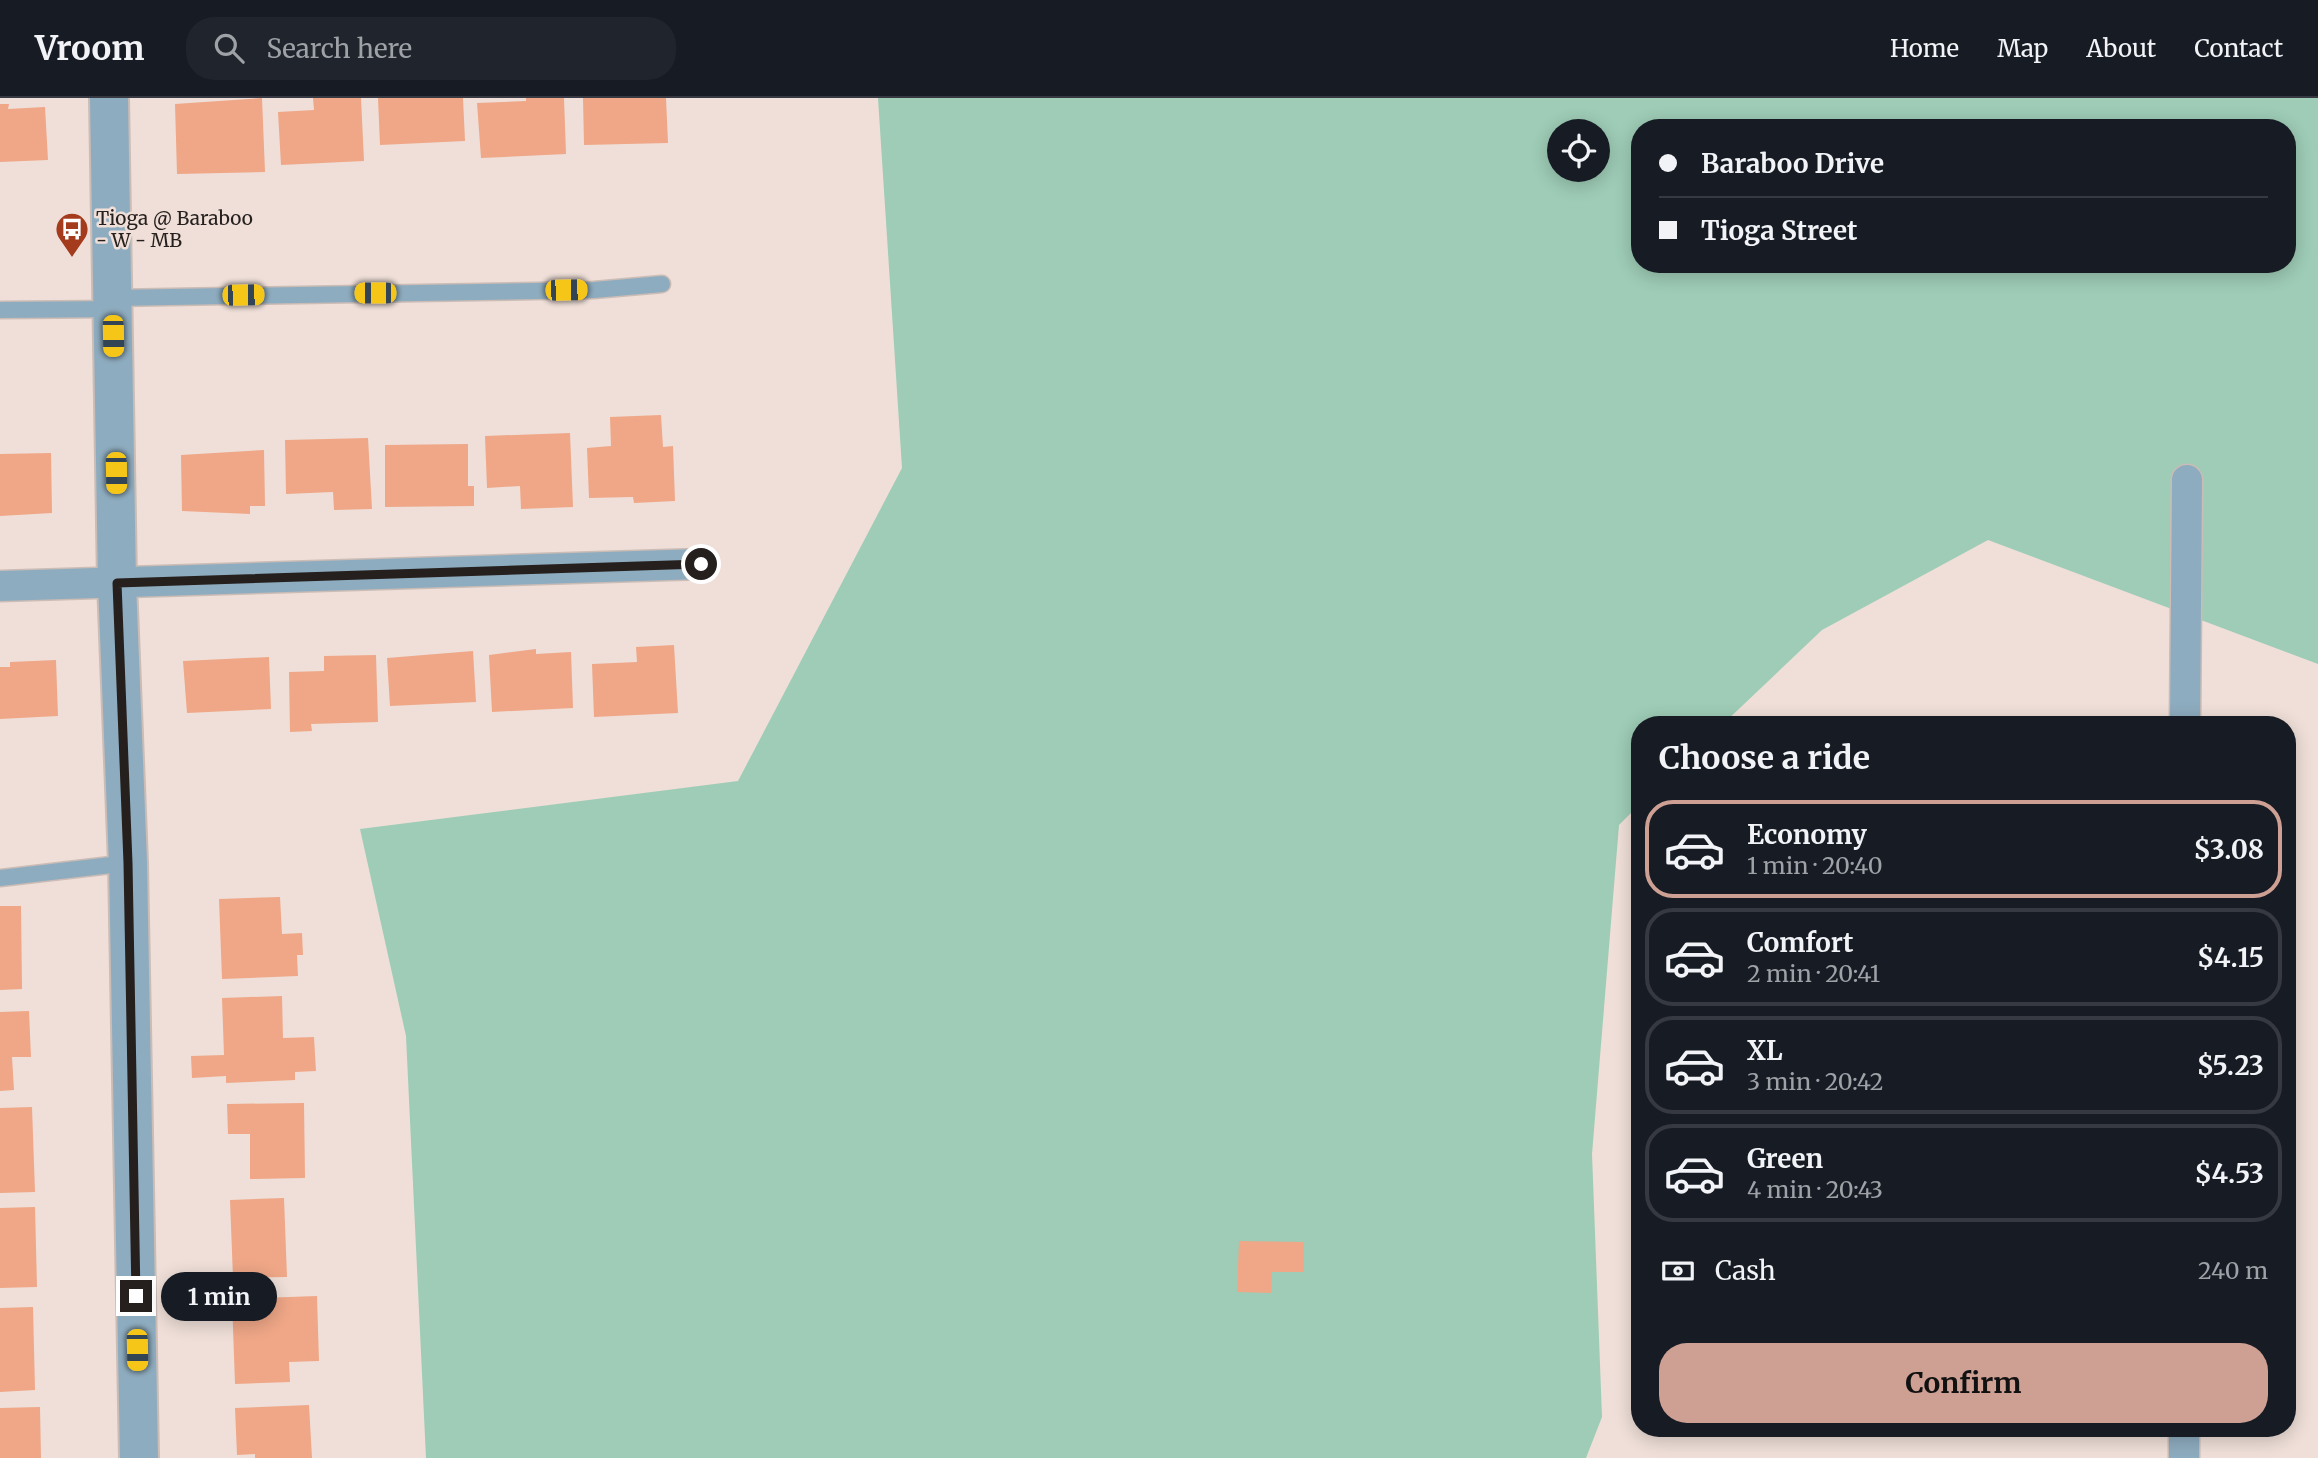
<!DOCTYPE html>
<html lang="en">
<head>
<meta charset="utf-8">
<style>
  :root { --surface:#171b24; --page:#20242c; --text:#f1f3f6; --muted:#9ea1a6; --line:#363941; --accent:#cea094 }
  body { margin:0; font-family:Merriweather,serif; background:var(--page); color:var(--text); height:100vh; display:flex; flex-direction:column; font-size:26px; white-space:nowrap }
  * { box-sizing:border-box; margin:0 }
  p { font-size:23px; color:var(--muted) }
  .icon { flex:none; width:38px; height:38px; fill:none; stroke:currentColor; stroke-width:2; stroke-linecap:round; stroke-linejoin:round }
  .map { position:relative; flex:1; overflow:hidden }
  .side { position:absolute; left:1631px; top:618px; width:665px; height:721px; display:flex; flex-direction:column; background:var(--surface); border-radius:28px; box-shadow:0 4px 18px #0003 }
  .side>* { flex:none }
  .hud { position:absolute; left:1631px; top:21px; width:665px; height:154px; border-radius:28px; box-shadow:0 4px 18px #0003; display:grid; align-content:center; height:154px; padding:0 28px; background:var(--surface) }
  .buttons { position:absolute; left:1547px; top:21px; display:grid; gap:14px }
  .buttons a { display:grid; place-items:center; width:63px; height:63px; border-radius:50%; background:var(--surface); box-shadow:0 4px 18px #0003; font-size:35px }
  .end { position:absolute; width:32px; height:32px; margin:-16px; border:9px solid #251f1d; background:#fff; box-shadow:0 0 0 4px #fff }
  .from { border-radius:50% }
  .bubble { position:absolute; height:49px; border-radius:24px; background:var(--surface); box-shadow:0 4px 18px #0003; font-size:23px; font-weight:700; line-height:49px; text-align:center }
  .car { position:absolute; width:21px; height:42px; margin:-21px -10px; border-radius:9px; box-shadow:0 0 5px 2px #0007; background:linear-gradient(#f5c518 24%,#345 0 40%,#f5c518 0 76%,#345 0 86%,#f5c518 0) }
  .hud b { display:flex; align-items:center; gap:24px; height:66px; font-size:26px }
  .hud b+b { border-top:2px solid var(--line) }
  .hud i { width:18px; height:18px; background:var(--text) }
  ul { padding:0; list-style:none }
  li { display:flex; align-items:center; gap:21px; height:98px; margin:0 14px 10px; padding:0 14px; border:4px solid var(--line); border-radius:28px }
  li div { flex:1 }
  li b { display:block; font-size:26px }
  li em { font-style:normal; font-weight:700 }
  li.on { border-color:var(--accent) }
  li>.icon { width:63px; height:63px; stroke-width:1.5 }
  h2 { padding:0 28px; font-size:32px; line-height:84px }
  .pay { display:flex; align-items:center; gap:18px; height:77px; padding:0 28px; font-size:26px }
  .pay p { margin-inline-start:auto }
  .cta { display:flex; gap:14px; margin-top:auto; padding:14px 28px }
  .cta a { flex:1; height:80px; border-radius:28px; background:var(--accent); color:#111; font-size:28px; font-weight:700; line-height:80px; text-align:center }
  header { display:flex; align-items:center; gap:42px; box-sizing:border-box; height:98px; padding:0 35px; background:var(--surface); border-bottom:2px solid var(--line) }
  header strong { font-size:33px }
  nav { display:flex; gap:38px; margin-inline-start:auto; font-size:24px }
  .search { width:490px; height:63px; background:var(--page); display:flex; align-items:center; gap:18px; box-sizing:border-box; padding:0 24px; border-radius:28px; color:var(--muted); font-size:26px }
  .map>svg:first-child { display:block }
  .green { fill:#9eccb6; fill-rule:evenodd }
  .building { fill:#efa787 }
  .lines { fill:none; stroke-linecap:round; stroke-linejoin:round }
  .service-casing { stroke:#cbbcb6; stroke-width:19 }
  .minor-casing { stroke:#cbbcb6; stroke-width:33 }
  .tertiary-casing { stroke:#cbbcb6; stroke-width:42 }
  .service { stroke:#8eacbf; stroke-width:16 }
  .minor { stroke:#8eacbf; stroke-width:30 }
  .tertiary { stroke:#8eacbf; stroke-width:38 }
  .route { stroke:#251f1d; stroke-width:9 }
  .labels { text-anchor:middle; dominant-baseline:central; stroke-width:5; stroke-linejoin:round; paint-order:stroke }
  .poi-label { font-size:19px; fill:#251f1d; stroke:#efdfd8; text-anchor:start }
</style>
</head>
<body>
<header>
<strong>Vroom</strong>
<div class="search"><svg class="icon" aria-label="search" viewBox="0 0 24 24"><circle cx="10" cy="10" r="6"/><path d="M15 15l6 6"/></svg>Search here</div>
<nav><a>Home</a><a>Map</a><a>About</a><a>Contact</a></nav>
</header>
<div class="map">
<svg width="2318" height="1360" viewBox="0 0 2318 1360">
  <rect width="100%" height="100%" fill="#efdfd8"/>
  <path class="green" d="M878,0H2318V566L1988,442L1822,532L1723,626H1640V706L1619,727L1592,1056L1602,1319L1586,1360H426L406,938L360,731L738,683L902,370ZM1640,30H2287V166H1640ZM1559,33H1598V72H1559Z"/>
  <g class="building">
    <polygon points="262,0 265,74 177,76 175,6"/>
    <polygon points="313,0 361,0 364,63 281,67 278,14 314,12"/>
    <polygon points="378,0 463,0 465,43 380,47"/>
    <polygon points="526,0 564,0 566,56 481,60 477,5 526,3"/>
    <polygon points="583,0 666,0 668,45 584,47"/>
    <polygon points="0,6 9,6 8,11 45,9 48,62 0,64"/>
    <polygon points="661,317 663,349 673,348 675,403 634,405 633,399 589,400 587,350 611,348 610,319"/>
    <polygon points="570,335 573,409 521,411 520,388 487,390 485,338"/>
    <polygon points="368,340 372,411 334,412 333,394 286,396 285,342"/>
    <polygon points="468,346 468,388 474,388 474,408 385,409 385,347"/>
    <polygon points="264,352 265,408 250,408 250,416 182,413 181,357"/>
    <polygon points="51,355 52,415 0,418 0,356"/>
    <polygon points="674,547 678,615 594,619 592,566 637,564 636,549"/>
    <polygon points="536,551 536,556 571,554 573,610 492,614 489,557"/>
    <polygon points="473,553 476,604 390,608 387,560"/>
    <polygon points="376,557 378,624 311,626 312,633 290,634 289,574 324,573 324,558"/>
    <polygon points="269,559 271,611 187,615 183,563"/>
    <polygon points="56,562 58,618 0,621 0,569 10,569 10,564"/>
    <polygon points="280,799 282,836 302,835 303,857 297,857 298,878 222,881 219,801"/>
    <polygon points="0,808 21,808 22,891 0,892"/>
    <polygon points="282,898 283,940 314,939 316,973 295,974 295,982 226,985 226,978 192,980 191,958 224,957 222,900"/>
    <polygon points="29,913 31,959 12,959 14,992 0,993 0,914"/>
    <polygon points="304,1005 305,1080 250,1081 250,1036 228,1036 227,1006"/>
    <polygon points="32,1009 35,1094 0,1095 0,1010"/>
    <polygon points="284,1100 287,1179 233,1180 230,1102"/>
    <polygon points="35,1109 37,1189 0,1190 0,1110"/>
    <polygon points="1239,1143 1304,1144 1304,1174 1272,1174 1271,1195 1237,1194"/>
    <polygon points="317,1198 319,1263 289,1264 290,1284 235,1286 232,1201"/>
    <polygon points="33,1209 35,1292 0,1294 0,1210"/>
    <polygon points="309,1307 312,1360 255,1360 255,1356 237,1357 235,1310"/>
    <polygon points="40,1309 41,1360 0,1360 0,1310"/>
  </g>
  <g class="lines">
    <defs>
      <g id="service">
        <polyline points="112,200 594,192 662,186"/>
        <polyline points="0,212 113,211"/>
        <polyline points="0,780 128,765"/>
      </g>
      <g id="minor">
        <polyline points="0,488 701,466"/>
        <polyline points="2185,626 2187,382"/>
        <polyline points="2184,1330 2184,1360"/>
      </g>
      <polyline id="tertiary" points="109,0 117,485 128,765 139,1360"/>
    </defs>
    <use href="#service" class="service-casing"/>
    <use href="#minor" class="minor-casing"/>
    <use href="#tertiary" class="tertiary-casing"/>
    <use href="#service" class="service"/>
    <use href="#minor" class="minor"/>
    <use href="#tertiary" class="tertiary"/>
  </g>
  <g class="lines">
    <polyline class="route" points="136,1198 128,765 117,485 701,466"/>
  </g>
  <defs>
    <symbol id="bus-pin" viewBox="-11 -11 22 30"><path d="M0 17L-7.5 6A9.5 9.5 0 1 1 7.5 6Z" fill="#a33b1c" stroke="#efdfd8"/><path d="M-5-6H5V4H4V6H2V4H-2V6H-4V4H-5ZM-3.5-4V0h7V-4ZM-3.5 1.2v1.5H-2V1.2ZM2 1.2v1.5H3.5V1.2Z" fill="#fff"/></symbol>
  </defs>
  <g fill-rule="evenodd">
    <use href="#bus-pin" x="53" y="112" width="38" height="52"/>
  </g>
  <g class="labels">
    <g class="poi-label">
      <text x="96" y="120">Tioga @ Baraboo<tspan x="96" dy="22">- W - MB</tspan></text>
    </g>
  </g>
</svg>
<div class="buttons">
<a><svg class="icon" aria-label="locate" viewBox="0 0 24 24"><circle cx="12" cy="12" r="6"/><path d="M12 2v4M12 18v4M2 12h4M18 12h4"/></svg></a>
</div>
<i class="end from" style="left:701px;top:466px"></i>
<i class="end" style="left:136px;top:1198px"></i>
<div class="bubble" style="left:161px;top:1174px;width:116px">1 min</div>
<i class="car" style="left:566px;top:192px;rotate:89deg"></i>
<i class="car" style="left:375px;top:195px;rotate:270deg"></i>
<i class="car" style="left:243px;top:197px;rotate:89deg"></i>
<i class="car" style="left:113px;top:238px;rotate:179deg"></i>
<i class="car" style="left:116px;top:375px;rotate:179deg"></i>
<i class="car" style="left:137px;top:1252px;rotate:179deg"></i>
<div class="hud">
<b><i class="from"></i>Baraboo Drive</b>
<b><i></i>Tioga Street</b>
</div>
<section class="side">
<h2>Choose a ride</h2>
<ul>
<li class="on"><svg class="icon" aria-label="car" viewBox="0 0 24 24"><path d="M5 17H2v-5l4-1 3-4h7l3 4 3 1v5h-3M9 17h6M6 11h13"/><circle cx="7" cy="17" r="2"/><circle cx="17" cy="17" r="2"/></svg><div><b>Economy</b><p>1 min · 20:40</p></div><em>$3.08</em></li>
<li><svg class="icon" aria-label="car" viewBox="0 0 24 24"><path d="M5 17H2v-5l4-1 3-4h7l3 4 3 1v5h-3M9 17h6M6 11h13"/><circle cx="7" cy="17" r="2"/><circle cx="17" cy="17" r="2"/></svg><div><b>Comfort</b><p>2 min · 20:41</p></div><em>$4.15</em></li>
<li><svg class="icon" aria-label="car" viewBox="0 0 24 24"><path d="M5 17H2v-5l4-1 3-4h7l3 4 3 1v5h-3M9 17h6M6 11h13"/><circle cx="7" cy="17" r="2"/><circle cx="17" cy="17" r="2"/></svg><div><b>XL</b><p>3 min · 20:42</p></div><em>$5.23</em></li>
<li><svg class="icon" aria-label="car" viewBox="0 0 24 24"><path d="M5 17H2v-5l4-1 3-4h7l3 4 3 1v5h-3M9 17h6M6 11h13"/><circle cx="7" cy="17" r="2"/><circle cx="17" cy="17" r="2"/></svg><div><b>Green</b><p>4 min · 20:43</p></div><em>$4.53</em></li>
</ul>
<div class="pay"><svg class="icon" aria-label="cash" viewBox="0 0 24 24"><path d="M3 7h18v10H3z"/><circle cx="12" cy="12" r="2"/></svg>Cash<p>240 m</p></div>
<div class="cta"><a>Confirm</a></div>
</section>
</div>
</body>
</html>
